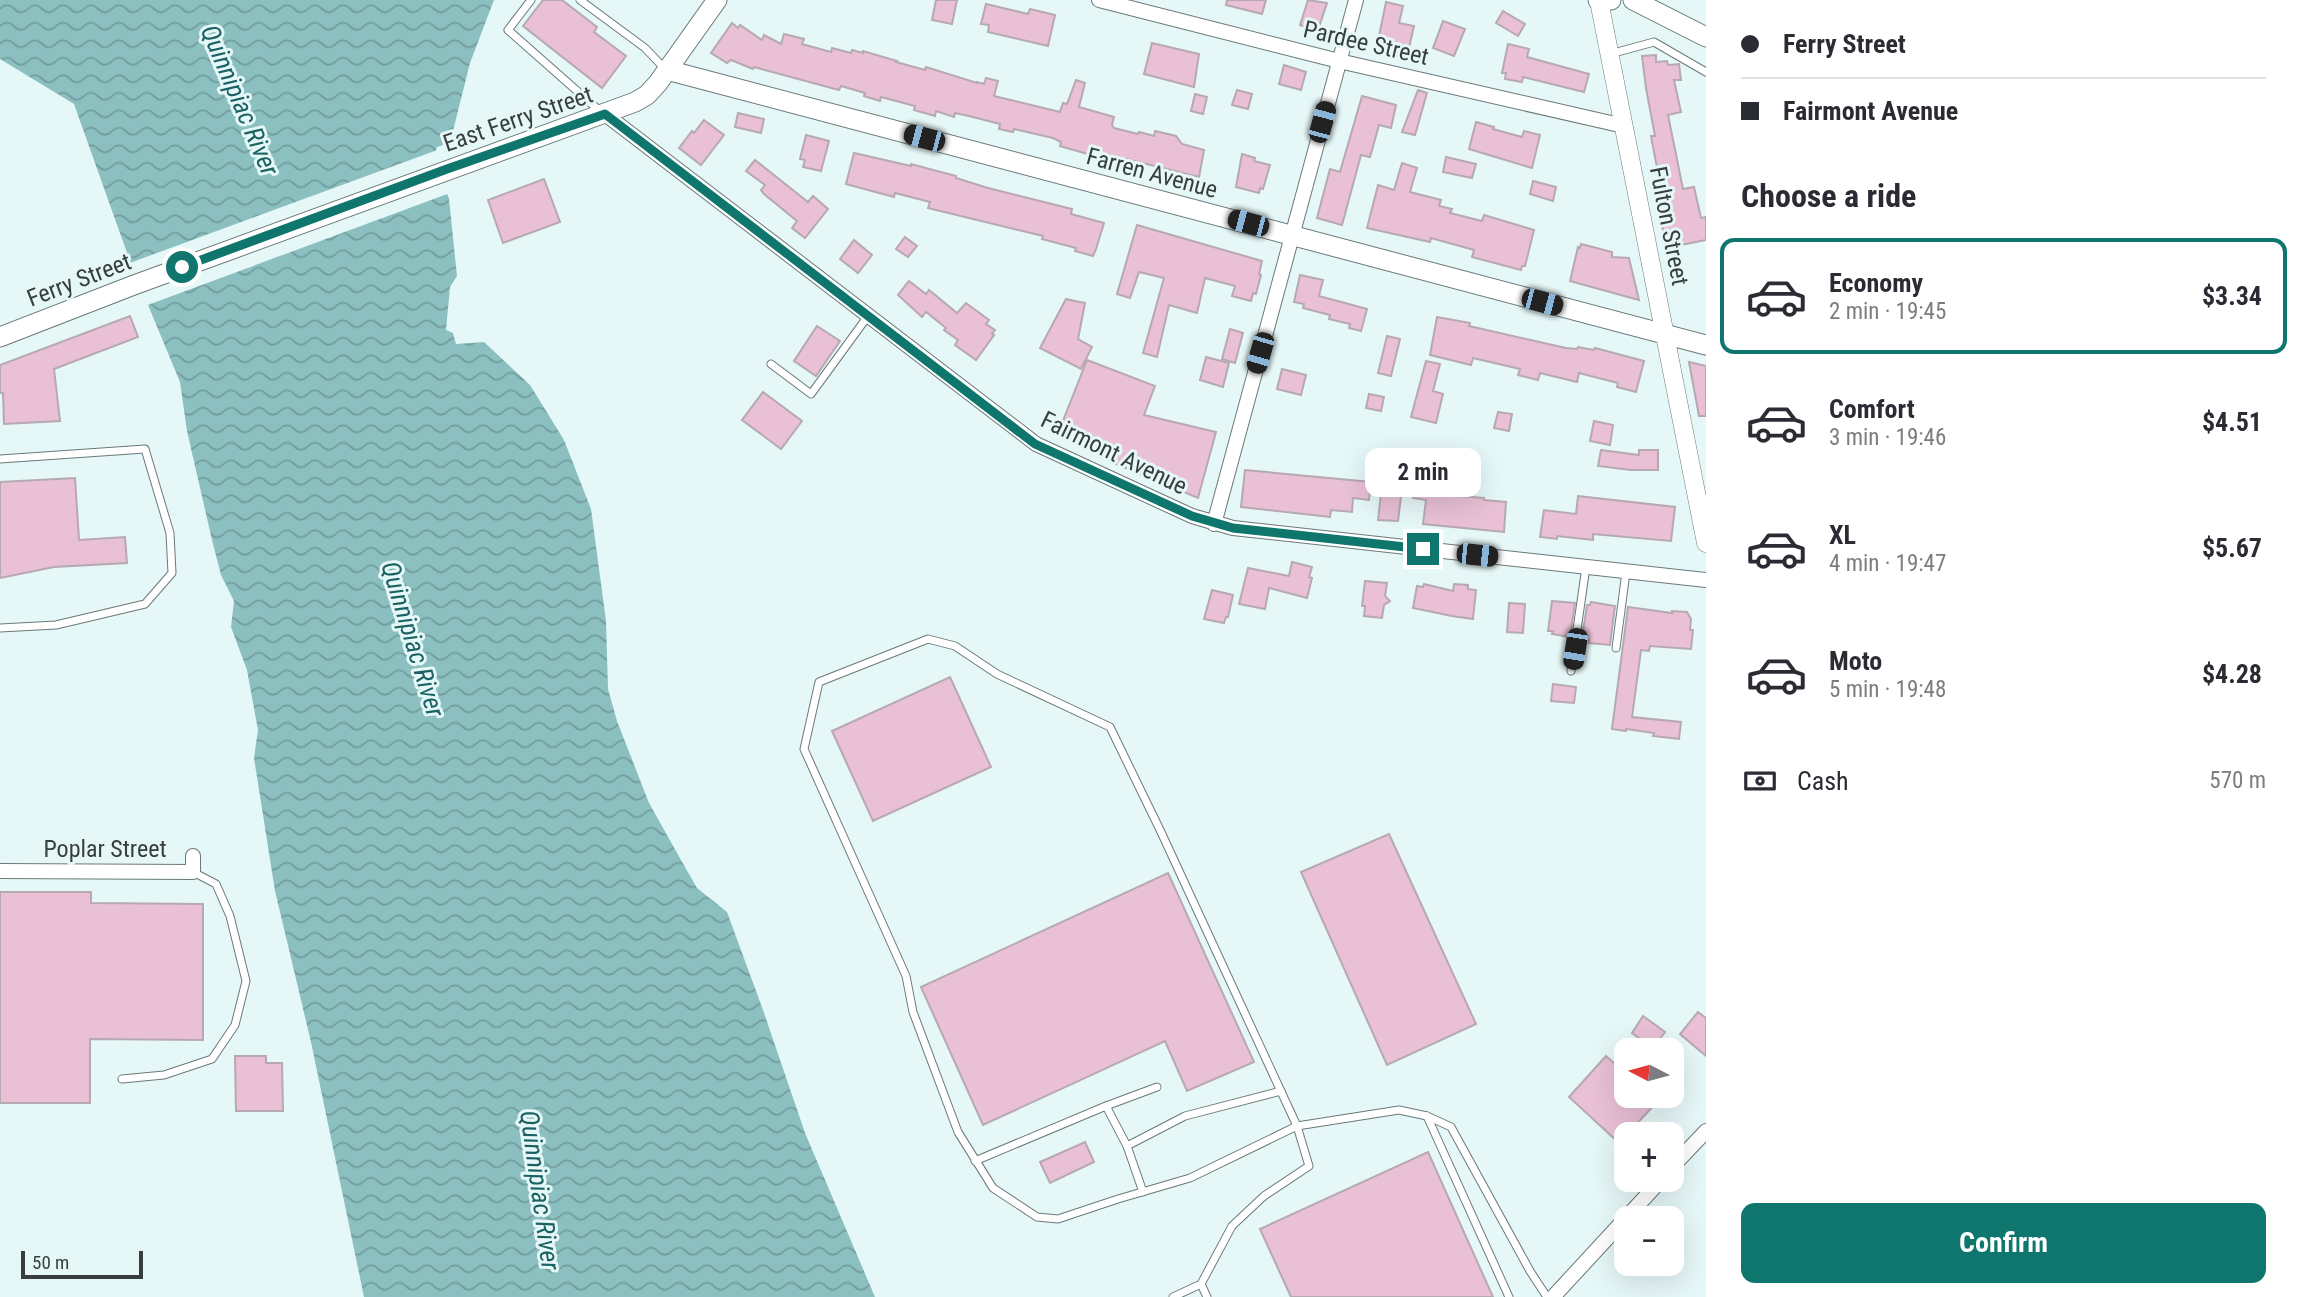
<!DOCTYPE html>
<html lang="en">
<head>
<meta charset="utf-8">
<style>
  :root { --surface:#fff; --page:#f7f7f7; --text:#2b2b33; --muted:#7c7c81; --line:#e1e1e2; --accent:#0f766e }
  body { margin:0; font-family:"Roboto Condensed",sans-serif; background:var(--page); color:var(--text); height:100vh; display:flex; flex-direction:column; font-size:26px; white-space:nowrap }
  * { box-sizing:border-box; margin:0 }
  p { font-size:23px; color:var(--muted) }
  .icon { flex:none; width:38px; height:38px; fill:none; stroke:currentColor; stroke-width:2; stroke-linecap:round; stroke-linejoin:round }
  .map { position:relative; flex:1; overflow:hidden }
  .side { display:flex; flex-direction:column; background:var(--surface); width:595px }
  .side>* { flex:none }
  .banner { display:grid; align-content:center; height:154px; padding:0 35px; background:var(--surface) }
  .needle { width:46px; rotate:276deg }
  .controls { position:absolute; left:1614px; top:1038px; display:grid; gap:14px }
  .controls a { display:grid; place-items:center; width:70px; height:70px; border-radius:14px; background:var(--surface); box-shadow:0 7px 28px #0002; font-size:35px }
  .scale { position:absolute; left:21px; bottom:18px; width:122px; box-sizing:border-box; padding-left:7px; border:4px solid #383e3e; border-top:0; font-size:19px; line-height:24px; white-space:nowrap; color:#383e3e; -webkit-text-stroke:5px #e6f7f7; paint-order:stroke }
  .end { position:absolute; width:32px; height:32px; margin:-16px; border:9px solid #0f766e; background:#fff; box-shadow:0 0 0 4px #fff }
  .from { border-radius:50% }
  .bubble { position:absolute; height:49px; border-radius:14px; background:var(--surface); box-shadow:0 7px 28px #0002; font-size:23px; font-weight:700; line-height:49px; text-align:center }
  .car { position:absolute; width:21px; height:42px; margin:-21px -10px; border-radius:9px; box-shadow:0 0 5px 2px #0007; background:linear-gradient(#222 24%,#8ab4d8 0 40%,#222 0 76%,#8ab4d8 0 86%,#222 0) }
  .banner b { display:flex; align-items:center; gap:24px; height:66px; font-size:26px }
  .banner b+b { border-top:2px solid var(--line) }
  .banner i { width:18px; height:18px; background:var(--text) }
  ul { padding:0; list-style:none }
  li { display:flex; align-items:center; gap:21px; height:116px; margin:0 14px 10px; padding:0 21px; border:4px solid transparent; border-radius:14px }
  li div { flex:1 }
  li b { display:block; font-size:26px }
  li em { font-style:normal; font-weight:700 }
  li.current { border-color:var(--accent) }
  li>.icon { width:63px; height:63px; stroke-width:1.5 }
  h2 { padding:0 35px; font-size:32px; line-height:84px }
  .pay { display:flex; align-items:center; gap:18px; height:77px; padding:0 35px; font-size:26px }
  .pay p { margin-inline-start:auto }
  .button { display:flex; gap:14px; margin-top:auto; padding:14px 35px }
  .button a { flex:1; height:80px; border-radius:14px; background:var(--accent); color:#fff; font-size:28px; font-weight:700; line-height:80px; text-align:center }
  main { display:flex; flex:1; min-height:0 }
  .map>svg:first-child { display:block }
  .water { fill:url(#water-waves) }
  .pier { fill:#e6f7f7 }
  .building { fill:#e9c0d6; stroke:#b6a9b0; stroke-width:2 }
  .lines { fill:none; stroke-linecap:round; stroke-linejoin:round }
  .service-casing { stroke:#6a7979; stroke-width:9 }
  .minor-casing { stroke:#6a7979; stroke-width:16 }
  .tertiary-casing { stroke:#6a7979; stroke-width:19 }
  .secondary-casing { stroke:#6a7979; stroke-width:21 }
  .service { stroke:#fff; stroke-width:7 }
  .minor { stroke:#fff; stroke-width:14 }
  .tertiary { stroke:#fff; stroke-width:18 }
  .secondary { stroke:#fff; stroke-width:19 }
  .route { stroke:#0f766e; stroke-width:9 }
  .labels { text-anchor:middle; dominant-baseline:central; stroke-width:6; stroke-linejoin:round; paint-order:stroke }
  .street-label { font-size:24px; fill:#383e3e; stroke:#e6f7f7 }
  .water-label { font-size:26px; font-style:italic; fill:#1a6163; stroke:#e6f7f7 }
</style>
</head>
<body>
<main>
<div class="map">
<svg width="1706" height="1297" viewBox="0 0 1706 1297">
  <defs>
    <pattern id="water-waves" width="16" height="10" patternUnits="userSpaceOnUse" patternTransform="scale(1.75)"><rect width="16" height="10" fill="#8bbfc0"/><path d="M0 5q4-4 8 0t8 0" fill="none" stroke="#739d9d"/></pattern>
  </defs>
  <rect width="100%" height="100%" fill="#e6f7f7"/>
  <polygon class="water" points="0,0 494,0 470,63 450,143 437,147 434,157 449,199 457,276 450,287 446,330 453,333 456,344 484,342 530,385 564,440 591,509 606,621 608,689 617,721 649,803 681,860 697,888 727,912 763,1010 805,1133 875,1297 364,1297 311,1042 275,891 254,758 258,730 247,670 231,627 234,601 221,575 212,540 187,431 180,382 131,264 74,104 0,59"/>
  <polygon class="pier" points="440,149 438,157 450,193 145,306 127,264"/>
  <g class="building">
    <polygon points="543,0 562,0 597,27 594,32 626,56 602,88 523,26"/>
    <polygon points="936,0 957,0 952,24 932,20"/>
    <polygon points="1227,0 1266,0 1262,14 1226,5"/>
    <polygon points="1308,0 1327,3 1319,27 1316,27 1315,30 1300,25"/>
    <polygon points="1386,2 1403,6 1399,23 1414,26 1409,48 1378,41"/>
    <polygon points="986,4 1028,14 1030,9 1055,15 1048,46 988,32 989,25 981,24"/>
    <polygon points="1503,11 1525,24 1518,36 1496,23"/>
    <polygon points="1443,21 1465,29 1454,56 1433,48"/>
    <polygon points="732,23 738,28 740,25 762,40 764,35 781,44 784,34 804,39 802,44 831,52 832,48 851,53 852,50 863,53 863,51 897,61 896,62 925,70 926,67 977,83 977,82 984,84 986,78 998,81 994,96 1060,112 1063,103 1067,104 1076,80 1085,83 1079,107 1114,117 1112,125 1114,128 1138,134 1139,132 1154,136 1155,131 1176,136 1182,144 1204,150 1199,177 1106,154 1104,158 1084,153 1060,146 1061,142 1053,138 1014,129 1013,132 999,129 1000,124 969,116 955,113 954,117 936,111 935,116 914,110 915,106 881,97 880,101 864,96 865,93 841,86 839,90 754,67 753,69 731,60 727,63 711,53"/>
    <polygon points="1152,43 1199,54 1194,87 1144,74"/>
    <polygon points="1508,44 1529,49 1527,57 1589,74 1584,92 1523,77 1522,82 1505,79 1506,73 1502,73"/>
    <polygon points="1656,55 1656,62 1667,61 1668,65 1679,64 1681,80 1674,80 1681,112 1668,115 1683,189 1694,187 1701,218 1706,217 1706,240 1666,248 1662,225 1665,225 1660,199 1663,199 1651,136 1655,136 1646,88 1642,56"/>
    <polygon points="1284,65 1306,72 1301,90 1279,84"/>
    <polygon points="1237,90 1252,94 1248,109 1232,105"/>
    <polygon points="1418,90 1427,93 1415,135 1402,132"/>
    <polygon points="1195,94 1207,97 1203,114 1191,111"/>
    <polygon points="1362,96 1396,105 1391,128 1379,125 1370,157 1361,155 1342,225 1317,218 1330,169 1340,172"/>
    <polygon points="738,113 764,119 761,133 735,127"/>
    <polygon points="704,120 724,135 701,165 679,148 692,131 694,133"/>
    <polygon points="1476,122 1494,127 1493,129 1522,137 1524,131 1540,135 1532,168 1469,149"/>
    <polygon points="806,135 829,141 821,171 803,167 805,160 800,159"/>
    <polygon points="854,153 911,166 911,164 956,176 956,178 988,188 1072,209 1071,214 1104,223 1096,249 1093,256 1075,251 1076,248 1042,239 1043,236 928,208 930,202 895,193 894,197 846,184"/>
    <polygon points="1242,154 1255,158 1254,161 1270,165 1263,189 1260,188 1259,193 1236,187"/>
    <polygon points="1446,157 1476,164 1472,178 1443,172"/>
    <polygon points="755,160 808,202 813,196 828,209 805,238 792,228 797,221 764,194 761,190 765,185 746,171"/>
    <polygon points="1402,163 1417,168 1410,192 1441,200 1439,206 1452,209 1450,213 1482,221 1484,215 1534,230 1525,266 1522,266 1521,270 1472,257 1474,250 1431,238 1430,242 1367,228 1378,185 1394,190"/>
    <polygon points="544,179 560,222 503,243 488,200"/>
    <polygon points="1533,181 1556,187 1553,201 1530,194"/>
    <polygon points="1137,225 1262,261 1259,274 1261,275 1256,294 1253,293 1251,301 1232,296 1235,286 1205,278 1197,313 1169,305 1157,357 1143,353 1164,278 1139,272 1130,298 1117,294"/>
    <polygon points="905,237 917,246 908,257 896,249"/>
    <polygon points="854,240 872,255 858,273 840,259"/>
    <polygon points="1581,244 1612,252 1612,257 1629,258 1639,300 1570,281 1578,247 1580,248"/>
    <polygon points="1300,275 1323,280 1319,296 1367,309 1361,331 1349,328 1350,324 1329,319 1330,315 1303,308 1304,304 1294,302"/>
    <polygon points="909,281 926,294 929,290 957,313 966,303 989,320 986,324 995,330 992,334 994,335 976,360 955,345 958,340 944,330 946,328 926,312 922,317 898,295"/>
    <polygon points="1066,299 1085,303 1078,339 1092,347 1081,369 1040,348"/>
    <polygon points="130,316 138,337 54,369 60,421 4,424 3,393 0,393 0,365"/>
    <polygon points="1437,317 1470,323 1469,326 1566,348 1577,349 1578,347 1594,350 1595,348 1644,361 1636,392 1617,387 1618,383 1579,373 1577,382 1540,373 1538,380 1518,375 1520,369 1473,358 1471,365 1430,355"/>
    <polygon points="817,326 840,341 816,376 794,361"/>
    <polygon points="1230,329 1243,333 1235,363 1222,359"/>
    <polygon points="1387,336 1400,339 1391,376 1378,373"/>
    <polygon points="1206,357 1229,363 1223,387 1200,380"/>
    <polygon points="1087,360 1155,386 1144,415 1216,432 1198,498 1111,462 1113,459 1057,436"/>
    <polygon points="1426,361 1440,364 1433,391 1443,394 1436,423 1411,417"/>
    <polygon points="1689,362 1706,366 1706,416 1699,416"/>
    <polygon points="1282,369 1306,375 1301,395 1277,389"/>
    <polygon points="763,392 802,421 781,449 742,420"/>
    <polygon points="1369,394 1384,397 1381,411 1366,408"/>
    <polygon points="1498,412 1512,414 1509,431 1494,428"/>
    <polygon points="1594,421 1613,425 1610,445 1590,441"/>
    <polygon points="1601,450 1639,455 1639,450 1658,450 1658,470 1631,470 1598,466"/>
    <polygon points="1414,468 1435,468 1435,494 1484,498 1484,500 1506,502 1504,532 1423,524 1426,500 1413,498"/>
    <polygon points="1245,470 1371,482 1369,500 1353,498 1352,512 1331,510 1330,517 1241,507"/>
    <polygon points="75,478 79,540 125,537 127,563 54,567 0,578 0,482"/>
    <polygon points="1381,494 1401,496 1398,521 1378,520"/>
    <polygon points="1578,496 1675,507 1671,541 1593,534 1593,540 1557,536 1557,539 1540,537 1544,510 1576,514"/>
    <polygon points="1292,562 1312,567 1309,577 1312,578 1307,598 1269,588 1265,609 1239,604 1248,568 1289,576"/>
    <polygon points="1365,581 1387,583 1385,596 1390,601 1384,605 1382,618 1364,616 1365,606 1362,606"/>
    <polygon points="1424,584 1453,591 1454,584 1468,585 1468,589 1476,590 1473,619 1452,616 1413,608 1417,586 1423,587"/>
    <polygon points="1212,590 1233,595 1228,617 1226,617 1224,623 1204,619"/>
    <polygon points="1552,601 1575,603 1570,637 1552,634 1553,631 1548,631"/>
    <polygon points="1591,602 1615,606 1610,645 1589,643 1589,639 1582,638 1587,605 1590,605"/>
    <polygon points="1509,603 1525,604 1523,633 1507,632"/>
    <polygon points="1628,607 1672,613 1672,611 1687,612 1691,619 1690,630 1693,630 1691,649 1650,646 1649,651 1641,650 1632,717 1681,722 1679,739 1653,736 1654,733 1626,729 1626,731 1612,729"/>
    <polygon points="950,677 991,767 873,821 832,731"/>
    <polygon points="1553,684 1576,687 1574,703 1551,701"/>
    <polygon points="1389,834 1476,1024 1387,1065 1301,872"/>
    <polygon points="1168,873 1254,1062 1187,1091 1165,1041 983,1125 921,987"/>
    <polygon points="0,892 91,892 91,903 203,904 203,1040 90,1039 90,1103 0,1103"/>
    <polygon points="1698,1012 1706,1018 1706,1056 1680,1034"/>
    <polygon points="1643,1016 1665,1032 1653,1048 1632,1033"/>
    <polygon points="235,1056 266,1056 266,1063 282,1063 283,1111 236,1111"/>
    <polygon points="1606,1056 1626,1074 1626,1096 1649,1096 1657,1102 1619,1143 1569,1097"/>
    <polygon points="1085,1142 1094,1162 1050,1183 1040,1162"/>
    <polygon points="1428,1152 1493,1297 1291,1297 1260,1229"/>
  </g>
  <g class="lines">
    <defs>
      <g id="service">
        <polyline points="531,0 508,30 601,112"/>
        <polyline points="580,0 645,48 666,70"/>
        <polyline points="1610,54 1654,42 1706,72"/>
        <polyline points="771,364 811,394 868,316"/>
        <polyline points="0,459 145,449 170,533 172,573 145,604 56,625 0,628"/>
        <polyline points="1616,648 1626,572"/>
        <polyline points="1571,671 1586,567"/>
        <polyline points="122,1079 164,1075 212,1059 235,1025 246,981 230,916 216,884 193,872"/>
        <polyline points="1106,1106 1157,1087"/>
        <polyline points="1427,1116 1509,1297"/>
        <polyline points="1127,1146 1185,1116 1281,1091"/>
        <polyline points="975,1161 1106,1106 1127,1146 1143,1192"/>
        <polyline points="1201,1284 1207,1297"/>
        <polyline points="1173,1297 1201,1284 1232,1226 1264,1196 1309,1166 1297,1126 1161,832 1110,727 997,674 955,646 928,639 819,682 804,749 906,976 913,1012 958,1132 993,1188 1037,1217 1058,1219 1118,1199 1190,1178 1297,1126 1399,1110 1427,1116 1451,1127 1530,1271 1547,1297"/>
      </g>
      <g id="minor">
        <polyline points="1099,0 1339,61 1624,126"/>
        <polyline points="605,114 1036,444 1192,516 1233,528 1706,580"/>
        <polyline points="1214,524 1356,0"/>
        <polyline points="0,871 193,872 193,856"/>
        <polyline points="1671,1168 1706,1131"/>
        <polyline points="1553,1297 1661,1180"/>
      </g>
      <polyline id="tertiary" points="1599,1 1706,543"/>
      <g id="secondary">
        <polyline points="1598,0 1611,0"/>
        <polyline points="1633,0 1706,37"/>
        <polyline points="667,70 1706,345"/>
        <polyline points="0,337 134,285 635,102 647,95 658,83 717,0"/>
      </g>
    </defs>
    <use href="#service" class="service-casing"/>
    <use href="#minor" class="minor-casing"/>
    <use href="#tertiary" class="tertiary-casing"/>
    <use href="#secondary" class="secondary-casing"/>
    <use href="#service" class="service"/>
    <use href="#minor" class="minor"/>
    <use href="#tertiary" class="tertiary"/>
    <use href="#secondary" class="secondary"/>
  </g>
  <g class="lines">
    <polyline class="route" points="182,267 447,169 605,114 1035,444 1192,516 1233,528 1423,549"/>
  </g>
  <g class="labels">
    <g class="street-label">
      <text transform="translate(1366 43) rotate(13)">Pardee Street</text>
      <text transform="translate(518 119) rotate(-19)">East Ferry Street</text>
      <text transform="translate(1152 173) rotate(15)">Farren Avenue</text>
      <text transform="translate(1669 226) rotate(79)">Fulton Street</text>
      <text transform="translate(79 280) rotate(-21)">Ferry Street</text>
      <text transform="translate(1114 453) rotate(26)">Fairmont Avenue</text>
      <text x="105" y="849">Poplar Street</text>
    </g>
    <g class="water-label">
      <text transform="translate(240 100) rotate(67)">Quinnipiac River</text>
      <text transform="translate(413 639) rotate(73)">Quinnipiac River</text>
      <text transform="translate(540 1190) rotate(82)">Quinnipiac River</text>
    </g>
  </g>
</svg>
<div class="controls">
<a><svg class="needle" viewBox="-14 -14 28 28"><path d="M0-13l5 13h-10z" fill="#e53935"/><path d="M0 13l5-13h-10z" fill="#7c7c81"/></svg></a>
<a>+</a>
<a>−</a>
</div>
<div class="scale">50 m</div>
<i class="end from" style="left:182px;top:267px"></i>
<i class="end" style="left:1423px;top:549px"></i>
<div class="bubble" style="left:1365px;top:448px;width:116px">2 min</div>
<i class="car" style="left:1322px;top:122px;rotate:15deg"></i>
<i class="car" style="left:924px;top:138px;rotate:285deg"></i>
<i class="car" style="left:1248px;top:223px;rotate:285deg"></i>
<i class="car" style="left:1542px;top:302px;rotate:105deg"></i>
<i class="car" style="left:1260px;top:353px;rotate:196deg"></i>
<i class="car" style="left:1477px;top:555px;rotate:96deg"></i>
<i class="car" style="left:1575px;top:649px;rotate:189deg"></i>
</div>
<section class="side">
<div class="banner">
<b><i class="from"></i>Ferry Street</b>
<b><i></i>Fairmont Avenue</b>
</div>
<h2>Choose a ride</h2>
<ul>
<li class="current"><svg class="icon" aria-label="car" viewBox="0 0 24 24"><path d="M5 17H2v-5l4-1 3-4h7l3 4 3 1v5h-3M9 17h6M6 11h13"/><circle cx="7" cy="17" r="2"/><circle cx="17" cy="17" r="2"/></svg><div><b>Economy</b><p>2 min · 19:45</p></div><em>$3.34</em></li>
<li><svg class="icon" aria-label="car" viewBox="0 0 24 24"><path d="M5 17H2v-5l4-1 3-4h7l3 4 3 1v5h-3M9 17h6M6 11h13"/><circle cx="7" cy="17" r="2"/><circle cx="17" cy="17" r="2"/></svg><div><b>Comfort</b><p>3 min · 19:46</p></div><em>$4.51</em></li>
<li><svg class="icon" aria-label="car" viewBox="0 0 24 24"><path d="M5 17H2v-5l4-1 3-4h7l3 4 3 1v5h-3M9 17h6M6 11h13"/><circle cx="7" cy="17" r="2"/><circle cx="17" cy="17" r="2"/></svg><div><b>XL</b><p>4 min · 19:47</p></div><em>$5.67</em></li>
<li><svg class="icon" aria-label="car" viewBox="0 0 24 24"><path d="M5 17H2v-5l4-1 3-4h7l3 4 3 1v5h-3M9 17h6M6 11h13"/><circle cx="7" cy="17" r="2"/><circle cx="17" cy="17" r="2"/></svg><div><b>Moto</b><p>5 min · 19:48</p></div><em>$4.28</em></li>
</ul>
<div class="pay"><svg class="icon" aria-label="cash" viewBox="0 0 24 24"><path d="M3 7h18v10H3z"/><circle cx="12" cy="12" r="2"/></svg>Cash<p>570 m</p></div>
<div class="button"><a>Confirm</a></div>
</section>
</main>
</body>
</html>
